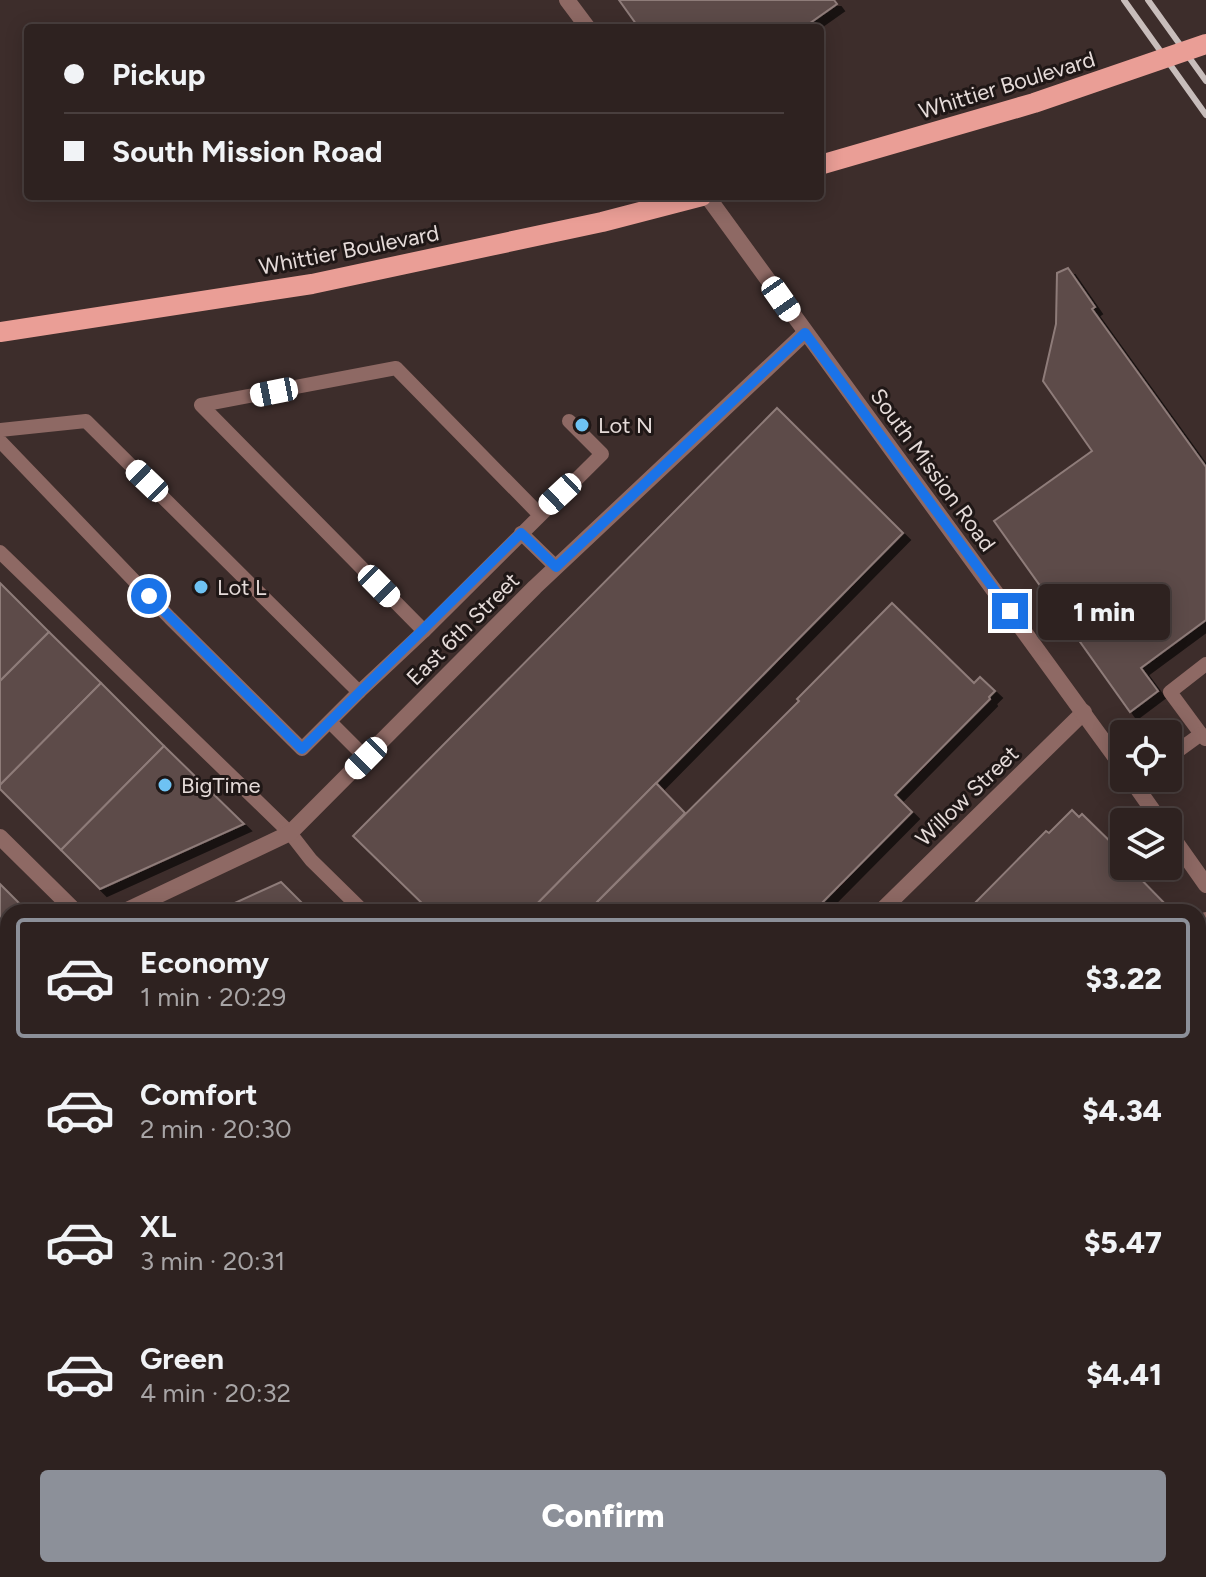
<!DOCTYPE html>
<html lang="en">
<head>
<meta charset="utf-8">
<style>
  :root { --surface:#2e2220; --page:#362a29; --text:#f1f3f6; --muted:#a7a4a5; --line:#493f3e; --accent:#8c9099 }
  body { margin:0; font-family:Figtree,sans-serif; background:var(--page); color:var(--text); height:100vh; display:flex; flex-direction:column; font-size:30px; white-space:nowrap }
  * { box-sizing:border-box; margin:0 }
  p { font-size:26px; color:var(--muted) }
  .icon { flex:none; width:44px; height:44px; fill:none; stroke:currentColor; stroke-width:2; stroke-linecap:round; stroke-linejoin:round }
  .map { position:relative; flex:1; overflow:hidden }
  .panel { position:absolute; left:0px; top:904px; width:1206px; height:674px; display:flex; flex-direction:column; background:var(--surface); border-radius:24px 24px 0 0; box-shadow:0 4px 20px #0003,0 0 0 2px var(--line) }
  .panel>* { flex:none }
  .banner { position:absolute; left:24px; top:24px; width:800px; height:176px; border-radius:8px; box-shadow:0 4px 20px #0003,0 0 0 2px var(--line); display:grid; align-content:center; height:176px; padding:0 40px; background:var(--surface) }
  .buttons { position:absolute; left:1110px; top:720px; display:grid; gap:16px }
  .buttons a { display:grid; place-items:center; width:72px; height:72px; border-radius:8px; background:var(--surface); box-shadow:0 4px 20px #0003,0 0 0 2px var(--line); font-size:40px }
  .end { position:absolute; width:36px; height:36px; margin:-18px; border:10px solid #1a73e8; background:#fff; box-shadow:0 0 0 4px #fff }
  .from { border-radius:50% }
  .bubble { position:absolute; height:56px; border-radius:8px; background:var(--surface); box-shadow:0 4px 20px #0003,0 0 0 2px var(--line); font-size:26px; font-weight:800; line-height:56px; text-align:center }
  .car { position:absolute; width:24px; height:48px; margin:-24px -12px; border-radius:10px; box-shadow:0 0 6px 2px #0007; background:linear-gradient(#fff 24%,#345 0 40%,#fff 0 76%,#345 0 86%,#fff 0) }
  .banner b { display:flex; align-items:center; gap:28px; height:76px; font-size:30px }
  .banner b+b { border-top:2px solid var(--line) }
  .banner i { width:20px; height:20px; background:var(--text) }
  ul { padding:14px 0 0; list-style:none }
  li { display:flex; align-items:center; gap:24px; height:120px; margin:0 16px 12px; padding:0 24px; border:4px solid transparent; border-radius:8px }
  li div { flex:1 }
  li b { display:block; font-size:30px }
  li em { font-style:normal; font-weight:800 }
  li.current { border-color:var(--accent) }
  li>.icon { width:72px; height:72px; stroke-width:1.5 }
  .cta { display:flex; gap:16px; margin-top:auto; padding:16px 40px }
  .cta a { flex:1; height:92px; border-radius:8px; background:var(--accent); color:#fff; font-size:32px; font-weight:800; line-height:92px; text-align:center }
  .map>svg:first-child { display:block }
  .building { fill:#5d4b49; stroke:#8e7b79; stroke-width:2; filter:url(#shadow) }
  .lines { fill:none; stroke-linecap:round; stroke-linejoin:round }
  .service { stroke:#8e6964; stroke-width:14 }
  .minor { stroke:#8e6964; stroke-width:16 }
  .tertiary { stroke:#8e6964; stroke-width:16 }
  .primary { stroke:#ea9e96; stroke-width:20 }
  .rail { stroke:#c8bdbb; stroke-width:6 }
  .primary-bridge { stroke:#ea9e96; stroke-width:20 }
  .route { stroke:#1a73e8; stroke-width:10 }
  .poi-dot { fill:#6ec2f3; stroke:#1f1716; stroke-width:3 }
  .labels { text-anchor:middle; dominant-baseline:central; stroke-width:6; stroke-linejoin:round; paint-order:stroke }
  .street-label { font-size:22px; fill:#e5dbd9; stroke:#1f1716 }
  .poi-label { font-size:22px; fill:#e5dbd9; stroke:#1f1716; text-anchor:start }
</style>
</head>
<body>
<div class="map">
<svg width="1206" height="1577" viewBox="0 0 1206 1577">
  <defs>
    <filter id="shadow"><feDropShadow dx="7" dy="7" stdDeviation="0" flood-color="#0009"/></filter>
  </defs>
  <rect width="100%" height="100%" fill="#3d2d2b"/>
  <g class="building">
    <polygon points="619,0 834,0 837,4 803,28 639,28"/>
    <polygon points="1068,268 1095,307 1092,309 1206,467 1206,620 1141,668 1158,691 1130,712 994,521 1092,451 1043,381 1056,324 1057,273"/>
    <polygon points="777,408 903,533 529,912 431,912 353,836"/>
    <polygon points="0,583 49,632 0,681"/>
    <polygon points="892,603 974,683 980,677 995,691 989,697 990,699 895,795 912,812 813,912 587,912 799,701 797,699"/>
    <polygon points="49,632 101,683 0,785 0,681"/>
    <polygon points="101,683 164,746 61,850 0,789 0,785"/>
    <polygon points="164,746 244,824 100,889 61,850"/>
    <polygon points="656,783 685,813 587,912 529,912"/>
    <polygon points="1072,810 1079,817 1082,814 1124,855 1124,866 1128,866 1173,912 966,912 1046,831 1049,833"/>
    <polygon points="281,882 311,912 215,912"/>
    <polygon points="0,884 28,912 8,912 8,929 0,933"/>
    <polygon points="1203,1002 1206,1005 1206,1193 1198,1185 1198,1007"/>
    <polygon points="8,1135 8,1331 0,1336 0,1140"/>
    <polygon points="1206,1222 1206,1381 1198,1389 1198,1230"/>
    <polygon points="1206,1381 1206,1577 1004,1577 1012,1570 1198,1570 1198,1389"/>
    <polygon points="88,1570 229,1570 233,1577 92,1577"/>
    <polygon points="288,1570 613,1570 603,1577 293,1577"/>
    <polygon points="787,1570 1012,1570 1004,1577 794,1577"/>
  </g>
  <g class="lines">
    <g class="service">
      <polyline points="0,430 86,421 359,692 302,749 170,618 0,441"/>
      <polyline points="539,514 396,368 201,405 424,631 602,454 569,421"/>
      <polyline points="521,533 556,567"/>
      <polyline points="0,552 290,833 311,860 364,912"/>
      <polyline points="359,692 424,631"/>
      <polyline points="330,722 366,758"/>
      <polyline points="1201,734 1170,692 1206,664"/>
      <polyline points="1168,758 1201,734 1205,739"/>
      <polyline points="1198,927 1206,919"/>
      <polyline points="259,1570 263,1577"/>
    </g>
    <g class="minor">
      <polyline points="0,837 76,912"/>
      <polyline points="123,912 290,833 535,587 805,333"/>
      <polyline points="880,912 1084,712"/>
      <polyline points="0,967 8,963"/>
      <polyline points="0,1492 8,1505"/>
      <polyline points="48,1570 53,1577"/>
      <polyline points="723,1570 730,1577"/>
    </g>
    <g class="tertiary">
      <polyline points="567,0 588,28"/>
      <polyline points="707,196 1124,769"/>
      <polyline points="1130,778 1161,822"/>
      <polyline points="1168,831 1206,885"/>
    </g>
    <polyline class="primary" points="0,332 312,284 602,222 702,196"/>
    <g class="rail">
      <polyline points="1124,0 1206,115"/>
      <polyline points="1148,0 1206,81"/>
    </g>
    <polyline class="primary-bridge" points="820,165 1034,103 1206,44"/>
  </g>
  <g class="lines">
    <polyline class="route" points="149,596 302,749 521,533 556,567 805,333 1010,611"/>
  </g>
  <g class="poi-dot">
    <circle cx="582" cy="425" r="8"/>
    <circle cx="201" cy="587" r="8"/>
    <circle cx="165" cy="785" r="8"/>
  </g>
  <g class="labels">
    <g class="street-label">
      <text transform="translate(1007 85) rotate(-17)">Whittier Boulevard</text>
      <text transform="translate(349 250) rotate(-11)">Whittier Boulevard</text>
      <text transform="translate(933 470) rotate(54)">South Mission Road</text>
      <text transform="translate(463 629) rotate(-45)">East 6th Street</text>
      <text transform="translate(967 796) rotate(-44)">Willow Street</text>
    </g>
    <g class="poi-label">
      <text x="598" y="425">Lot N</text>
      <text x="217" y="587">Lot L</text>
      <text x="181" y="785">BigTime</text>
    </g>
  </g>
</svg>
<div class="buttons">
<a><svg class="icon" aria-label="locate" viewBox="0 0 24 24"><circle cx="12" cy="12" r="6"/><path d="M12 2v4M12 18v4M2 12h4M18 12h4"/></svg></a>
<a><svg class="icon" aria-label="layers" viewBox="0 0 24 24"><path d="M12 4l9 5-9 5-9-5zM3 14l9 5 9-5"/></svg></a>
</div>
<i class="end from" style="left:149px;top:596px"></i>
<i class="end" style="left:1010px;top:611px"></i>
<div class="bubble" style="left:1038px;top:584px;width:132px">1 min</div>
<i class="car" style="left:781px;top:299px;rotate:145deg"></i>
<i class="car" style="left:274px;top:392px;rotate:259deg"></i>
<i class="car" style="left:147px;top:481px;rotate:314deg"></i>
<i class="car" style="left:560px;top:494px;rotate:227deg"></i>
<i class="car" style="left:379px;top:586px;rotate:135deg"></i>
<i class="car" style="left:366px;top:758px;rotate:225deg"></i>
<div class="banner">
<b><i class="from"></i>Pickup</b>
<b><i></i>South Mission Road</b>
</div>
<section class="panel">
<ul>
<li class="current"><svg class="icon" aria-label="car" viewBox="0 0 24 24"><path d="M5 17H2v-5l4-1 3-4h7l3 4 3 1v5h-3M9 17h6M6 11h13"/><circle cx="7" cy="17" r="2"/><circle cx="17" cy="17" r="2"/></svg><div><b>Economy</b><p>1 min · 20:29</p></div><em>$3.22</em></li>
<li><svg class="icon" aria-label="car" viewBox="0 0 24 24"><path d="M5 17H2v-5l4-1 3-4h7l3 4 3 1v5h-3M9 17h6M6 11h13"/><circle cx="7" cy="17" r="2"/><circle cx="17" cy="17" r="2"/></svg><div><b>Comfort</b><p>2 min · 20:30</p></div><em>$4.34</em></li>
<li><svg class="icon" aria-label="car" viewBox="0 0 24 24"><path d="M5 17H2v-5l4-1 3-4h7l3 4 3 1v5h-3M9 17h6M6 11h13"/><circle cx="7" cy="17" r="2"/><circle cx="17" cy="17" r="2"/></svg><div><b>XL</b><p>3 min · 20:31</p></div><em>$5.47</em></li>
<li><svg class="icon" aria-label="car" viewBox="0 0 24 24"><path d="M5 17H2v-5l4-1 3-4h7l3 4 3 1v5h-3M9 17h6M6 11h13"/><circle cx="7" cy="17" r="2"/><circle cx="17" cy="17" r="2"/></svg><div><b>Green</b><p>4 min · 20:32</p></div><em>$4.41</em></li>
</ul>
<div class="cta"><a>Confirm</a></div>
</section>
</div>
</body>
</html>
